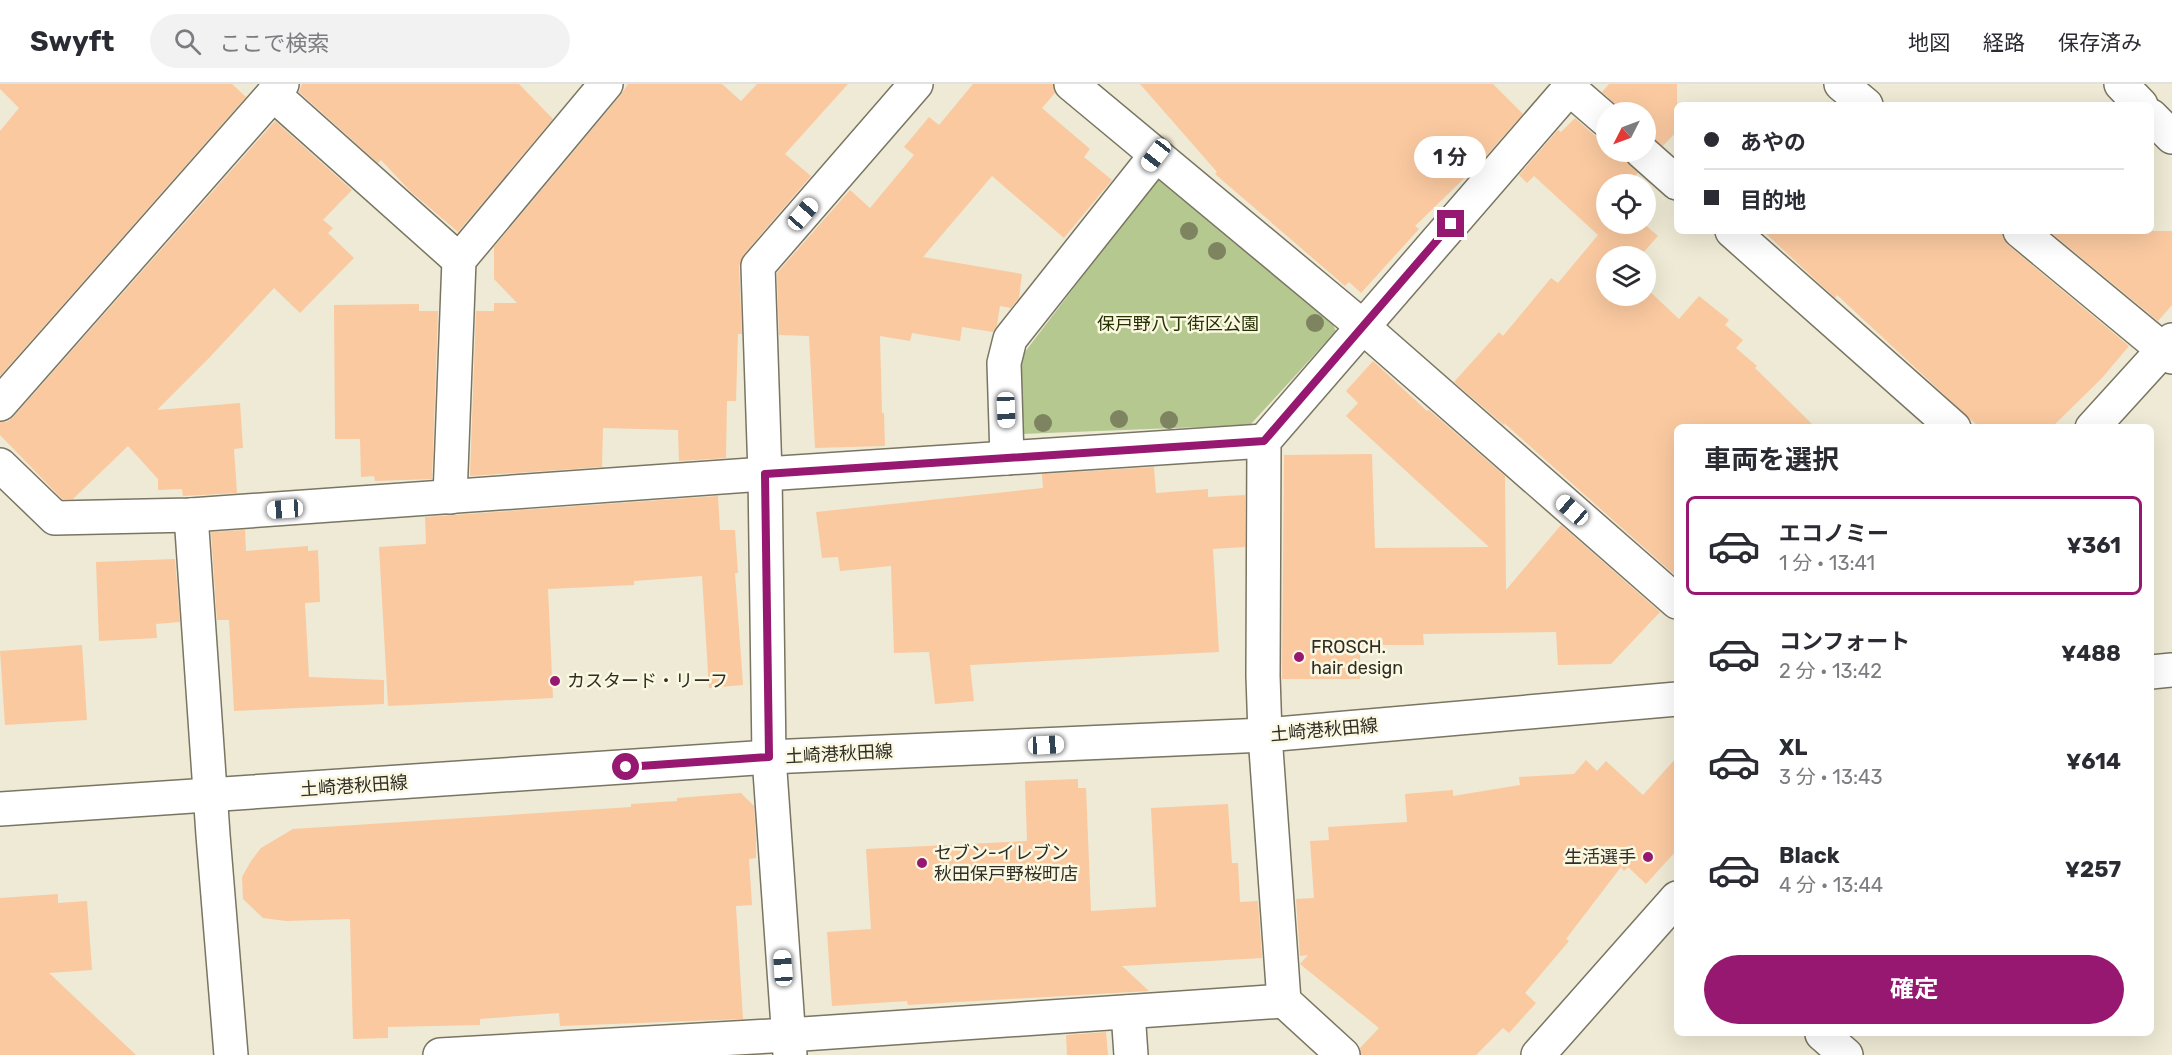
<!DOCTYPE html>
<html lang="ja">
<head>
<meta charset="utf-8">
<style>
  :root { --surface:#fff; --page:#f2f2f3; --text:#2b2b33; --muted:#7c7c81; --line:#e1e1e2; --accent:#971870 }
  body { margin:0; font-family:Rubik,"Noto Sans JP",sans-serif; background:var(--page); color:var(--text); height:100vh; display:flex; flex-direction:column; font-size:22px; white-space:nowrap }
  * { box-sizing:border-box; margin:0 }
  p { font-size:20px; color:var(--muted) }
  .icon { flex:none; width:33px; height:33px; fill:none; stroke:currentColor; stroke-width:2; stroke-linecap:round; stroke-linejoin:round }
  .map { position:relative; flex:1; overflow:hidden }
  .details { position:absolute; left:1674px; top:340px; width:480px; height:612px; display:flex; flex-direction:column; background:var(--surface); border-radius:9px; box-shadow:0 6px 24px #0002 }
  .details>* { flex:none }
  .top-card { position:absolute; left:1674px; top:18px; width:480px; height:132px; border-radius:9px; box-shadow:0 6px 24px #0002; display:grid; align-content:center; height:132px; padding:0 30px; background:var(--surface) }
  .needle { width:39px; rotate:228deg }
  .controls { position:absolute; left:1596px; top:18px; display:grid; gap:12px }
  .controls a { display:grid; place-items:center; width:60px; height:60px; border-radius:50%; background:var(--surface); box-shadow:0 6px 24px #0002; font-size:30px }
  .end { position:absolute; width:27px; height:27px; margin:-14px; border:8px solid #971870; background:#fff; box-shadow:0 0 0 3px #fff }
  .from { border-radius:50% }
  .bubble { position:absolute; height:42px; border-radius:21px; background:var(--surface); box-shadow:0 6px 24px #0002; font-size:20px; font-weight:700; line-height:42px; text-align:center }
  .car { position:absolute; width:18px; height:36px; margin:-18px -9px; border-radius:8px; box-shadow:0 0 4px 2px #0007; background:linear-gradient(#fff 24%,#345 0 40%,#fff 0 76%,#345 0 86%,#fff 0) }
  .top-card b { display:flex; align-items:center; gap:21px; height:57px; font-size:22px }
  .top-card b+b { border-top:2px solid var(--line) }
  .top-card i { width:15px; height:15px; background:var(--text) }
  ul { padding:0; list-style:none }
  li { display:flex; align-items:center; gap:18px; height:99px; margin:0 12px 9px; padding:0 18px; border:3px solid transparent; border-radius:9px }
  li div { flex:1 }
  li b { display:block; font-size:22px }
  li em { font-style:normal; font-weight:700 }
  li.selected { border-color:var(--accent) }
  li>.icon { width:54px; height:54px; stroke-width:1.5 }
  h2 { padding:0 30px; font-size:27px; line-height:72px }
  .button { display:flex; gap:12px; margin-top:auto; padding:12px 30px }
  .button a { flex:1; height:69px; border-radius:36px; background:var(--accent); color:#fff; font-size:24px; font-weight:700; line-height:69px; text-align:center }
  header { display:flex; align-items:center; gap:36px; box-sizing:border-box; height:84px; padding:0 30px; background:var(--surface); border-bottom:2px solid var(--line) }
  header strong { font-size:28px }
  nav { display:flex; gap:33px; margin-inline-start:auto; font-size:21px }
  .search { width:420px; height:54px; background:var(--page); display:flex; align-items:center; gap:15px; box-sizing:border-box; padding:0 21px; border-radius:33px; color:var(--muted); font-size:22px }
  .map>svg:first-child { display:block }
  .green { fill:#b4c890 }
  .building { fill:#fac9a0 }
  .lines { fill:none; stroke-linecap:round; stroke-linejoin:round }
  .minor-casing { stroke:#797562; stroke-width:36 }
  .major-casing { stroke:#797562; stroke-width:36 }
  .minor { stroke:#fff; stroke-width:33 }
  .major { stroke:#fff; stroke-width:33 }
  .tree { fill:#7f8460 }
  .route { stroke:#971870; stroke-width:8 }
  .poi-dot { fill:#971870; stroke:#fbf8e2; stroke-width:2 }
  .labels { text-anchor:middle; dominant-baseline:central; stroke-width:5; stroke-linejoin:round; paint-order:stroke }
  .park-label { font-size:18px; fill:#243100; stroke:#fbf8e2 }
  .poi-label { font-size:18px; fill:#2f2d25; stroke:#fbf8e2; text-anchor:start }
  .street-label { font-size:18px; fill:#2f2d25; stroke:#fbf8e2 }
</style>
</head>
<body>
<header>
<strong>Swyft</strong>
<div class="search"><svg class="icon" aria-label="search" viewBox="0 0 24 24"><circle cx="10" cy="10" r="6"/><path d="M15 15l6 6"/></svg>ここで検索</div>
<nav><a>地図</a><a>経路</a><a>保存済み</a></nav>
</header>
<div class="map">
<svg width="2172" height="971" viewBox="0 0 2172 971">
  <rect width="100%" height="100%" fill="#eeead5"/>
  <polygon class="green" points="1168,94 1328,230 1336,247 1250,341 1022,350 1018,277 1156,96"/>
  <g class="building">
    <polygon points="0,0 232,0 246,13 0,292 0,47 19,24 0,5"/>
    <polygon points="302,0 519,0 553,35 458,148 410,107 381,76 378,79 299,8"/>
    <polygon points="628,0 722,0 741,17 757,0 848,0 785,70 811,92 744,170 739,182 742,250 738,250 736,317 727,317 726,374 679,377 678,346 603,344 602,383 470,392 476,227 494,227 494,219 517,219 494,195 494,163 620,12"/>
    <polygon points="973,0 1053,0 1055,9 1042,24 1090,65 1084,73 1112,96 1064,154 992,92 923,173 1022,190 1019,214 1011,224 1000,222 997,241 993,248 962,243 960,257 912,249 910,257 880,252 882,329 884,329 885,362 815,364 809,252 779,251 777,189 850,106 870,124 914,71 904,63 929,33 939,41"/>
    <polygon points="1140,0 1493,0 1523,30 1478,81 1415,142 1419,145 1361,209 1349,198 1345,202 1215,90 1217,88"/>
    <polygon points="1609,0 1677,0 1677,47 1663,62 1646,50 1646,28 1623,28 1602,8"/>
    <polygon points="1575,34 1594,51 1606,54 1606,68 1624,68 1624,74 1638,89 1628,100 1606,100 1606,140 1644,140 1658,152 1640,172 1606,172 1606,212 1646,212 1646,204 1679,235 1699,212 1729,236 1725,241 1743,256 1736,264 1757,282 1755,284 1816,344 1677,344 1677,493 1504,339 1505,342 1454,298 1499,248 1503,252 1551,194 1558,199 1598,151 1534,92 1527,99 1519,91 1558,46 1561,48"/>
    <polygon points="275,37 352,106 323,136 333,144 328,149 354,174 300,229 274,204 209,274 157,326 240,319 243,364 234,365 237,409 183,412 182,405 158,406 158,395 128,362 73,415 62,415 0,351 0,338 7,338 14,332"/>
    <polygon points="1763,147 2002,147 2003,154 2008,161 2129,262 2102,294 2051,344 1980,344 1837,211 1835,214"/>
    <polygon points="2049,147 2172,147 2172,221 2158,237"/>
    <polygon points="419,220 419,227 438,227 432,395 375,397 374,392 361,393 360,355 335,355 334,221"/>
    <polygon points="1373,277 1427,327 1429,326 1505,392 1506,506 1561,441 1660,528 1611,580 1558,581 1556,548 1423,550 1424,561 1360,561 1360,595 1282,595 1284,371 1372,370 1375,464 1489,463 1346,332 1358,319 1346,307"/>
    <polygon points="1154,383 1156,409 1208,405 1208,413 1245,411 1245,463 1213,465 1219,568 970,581 974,617 935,620 929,568 894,569 891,482 840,487 838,473 822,474 816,428 1043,404 1042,390"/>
    <polygon points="718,412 720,446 735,446 738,489 735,489 743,601 709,604 702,492 634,497 634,501 548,505 553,614 388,622 379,463 426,460 425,433"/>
    <polygon points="245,446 246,467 308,462 308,467 318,466 320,518 305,519 309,593 384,596 384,620 234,627 229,536 217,536 211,448"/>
    <polygon points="175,475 180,538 156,540 157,554 99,557 96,478"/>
    <polygon points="82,561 87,636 5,641 0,567"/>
    <polygon points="1677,673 1677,766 1646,800 1628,783 1624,787 1621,783 1566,855 1569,857 1525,909 1536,919 1509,949 1503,944 1476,971 1361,971 1360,964 1379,944 1300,880 1308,871 1300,872 1296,815 1314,814 1310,757 1329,756 1328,743 1407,738 1405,710 1453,706 1453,712 1520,701 1519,693 1574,690 1586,676 1597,687 1606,677 1643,711"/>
    <polygon points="1078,695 1078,704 1086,704 1091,827 1156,823 1151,724 1228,720 1232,779 1238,779 1240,818 1258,817 1262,874 1122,882 1149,907 908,921 907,917 832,922 827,848 871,845 866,765 1027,757 1025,697"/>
    <polygon points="741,709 754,722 756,755 756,774 749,775 752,821 736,822 743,935 560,942 559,929 480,935 480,941 388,943 388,954 353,955 350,835 286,837 263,834 243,815 242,793 251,777 261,764 293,745 631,723 631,720 677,717 677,714"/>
    <polygon points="58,810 58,819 87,817 92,886 49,889 136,971 0,971 0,814"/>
    <polygon points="1106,948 1108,971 1067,971 1066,951"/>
  </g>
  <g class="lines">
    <defs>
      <g id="minor">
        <polyline points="1071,0 1362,242 1677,518"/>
        <polyline points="1841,0 1866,21"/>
        <polyline points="2121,0 2141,21"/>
        <polyline points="1569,4 1606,36"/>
        <polyline points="273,10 459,176"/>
        <polyline points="2151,32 2172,53"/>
        <polyline points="1642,68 1677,99"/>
        <polyline points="1732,147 1954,344"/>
        <polyline points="2020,147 2172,273"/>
        <polyline points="0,320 282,0"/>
        <polyline points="2092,344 2172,256"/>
        <polyline points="1007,374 1004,279 1010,255 1156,71"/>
        <polyline points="0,381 55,434 191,431 765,390 1264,357"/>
        <polyline points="450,413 459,176 606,0"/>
        <polyline points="191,431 213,751 231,971"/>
        <polyline points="1128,928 1131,971"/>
        <polyline points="1822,950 1846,971"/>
        <polyline points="440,971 788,951 1284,917"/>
        <polyline points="790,971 769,673 765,390 758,182 916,0"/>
        <polyline points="1343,971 1284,917 1265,651 1263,592 1264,357 1573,0"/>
        <polyline points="1538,971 1677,814"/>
      </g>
      <g id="major">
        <polyline points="2151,588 2172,586"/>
        <polyline points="0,725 769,673 1265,651 1677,615"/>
      </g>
    </defs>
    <use href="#minor" class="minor-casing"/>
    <use href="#major" class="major-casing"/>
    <use href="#minor" class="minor"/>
    <use href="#major" class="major"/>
  </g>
  <g class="tree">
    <circle cx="1189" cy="147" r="9"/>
    <circle cx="1217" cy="167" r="9"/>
    <circle cx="1315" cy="239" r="9"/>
    <circle cx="1119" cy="335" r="9"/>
    <circle cx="1169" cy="336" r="9"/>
    <circle cx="1043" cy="339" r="9"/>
  </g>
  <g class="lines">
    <polyline class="route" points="626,683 769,673 765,390 1264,357 1451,140"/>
  </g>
  <g class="poi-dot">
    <circle cx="1299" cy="573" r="6"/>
    <circle cx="555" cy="597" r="6"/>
    <circle cx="1648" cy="773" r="6"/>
    <circle cx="922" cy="779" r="6"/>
  </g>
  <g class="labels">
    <g class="park-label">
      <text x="1178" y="240">保戸野八丁街区公園</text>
    </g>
    <g class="poi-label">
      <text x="1311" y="563">FROSCH.<tspan x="1311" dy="21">hair design</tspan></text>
      <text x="567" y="597">カスタード・リーフ</text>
      <text x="934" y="769">セブン-イレブン<tspan x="934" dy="21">秋田保戸野桜町店</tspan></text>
      <text x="1636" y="773" text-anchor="end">生活選手</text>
    </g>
    <g class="street-label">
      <text transform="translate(1324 646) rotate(-5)">土崎港秋田線</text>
      <text transform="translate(839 670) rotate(-3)">土崎港秋田線</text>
      <text transform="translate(354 702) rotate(-4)">土崎港秋田線</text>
    </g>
  </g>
</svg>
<div class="controls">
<a><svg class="needle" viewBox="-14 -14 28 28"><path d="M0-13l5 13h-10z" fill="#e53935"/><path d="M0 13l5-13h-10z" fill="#7c7c81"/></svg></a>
<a><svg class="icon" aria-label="locate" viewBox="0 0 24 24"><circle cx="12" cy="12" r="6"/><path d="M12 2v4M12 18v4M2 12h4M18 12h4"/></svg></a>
<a><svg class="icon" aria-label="layers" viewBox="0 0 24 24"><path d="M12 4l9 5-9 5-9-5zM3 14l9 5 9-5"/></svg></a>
</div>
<i class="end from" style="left:626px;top:683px"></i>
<i class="end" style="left:1451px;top:140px"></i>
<div class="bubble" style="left:1414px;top:52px;width:72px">1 分</div>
<i class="car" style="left:1156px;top:71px;rotate:218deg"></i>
<i class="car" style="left:803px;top:130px;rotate:41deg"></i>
<i class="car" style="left:1006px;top:326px;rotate:178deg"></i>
<i class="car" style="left:285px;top:425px;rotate:266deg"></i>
<i class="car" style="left:1572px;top:426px;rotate:311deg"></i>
<i class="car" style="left:1046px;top:661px;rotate:87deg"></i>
<i class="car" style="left:783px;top:884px;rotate:356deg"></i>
<div class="top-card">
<b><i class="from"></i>あやの</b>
<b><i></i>目的地</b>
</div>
<section class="details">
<h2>車両を選択</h2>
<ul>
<li class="selected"><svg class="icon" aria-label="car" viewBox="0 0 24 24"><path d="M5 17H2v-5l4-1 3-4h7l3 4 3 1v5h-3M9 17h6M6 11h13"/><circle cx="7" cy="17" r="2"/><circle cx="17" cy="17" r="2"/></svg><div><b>エコノミー</b><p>1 分 · 13:41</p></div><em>¥361</em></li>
<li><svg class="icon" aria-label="car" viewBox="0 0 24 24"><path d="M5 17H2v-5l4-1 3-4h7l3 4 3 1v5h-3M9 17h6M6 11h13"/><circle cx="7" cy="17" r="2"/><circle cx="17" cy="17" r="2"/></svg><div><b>コンフォート</b><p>2 分 · 13:42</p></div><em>¥488</em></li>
<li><svg class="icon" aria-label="car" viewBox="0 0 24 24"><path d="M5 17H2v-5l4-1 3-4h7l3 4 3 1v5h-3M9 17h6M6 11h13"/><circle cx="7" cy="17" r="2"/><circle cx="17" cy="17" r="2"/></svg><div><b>XL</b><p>3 分 · 13:43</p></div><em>¥614</em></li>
<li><svg class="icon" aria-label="car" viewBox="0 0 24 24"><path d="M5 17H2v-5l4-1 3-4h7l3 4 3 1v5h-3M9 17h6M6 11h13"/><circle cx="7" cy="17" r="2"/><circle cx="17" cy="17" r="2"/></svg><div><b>Black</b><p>4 分 · 13:44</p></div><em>¥257</em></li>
</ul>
<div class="button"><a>確定</a></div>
</section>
</div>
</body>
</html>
